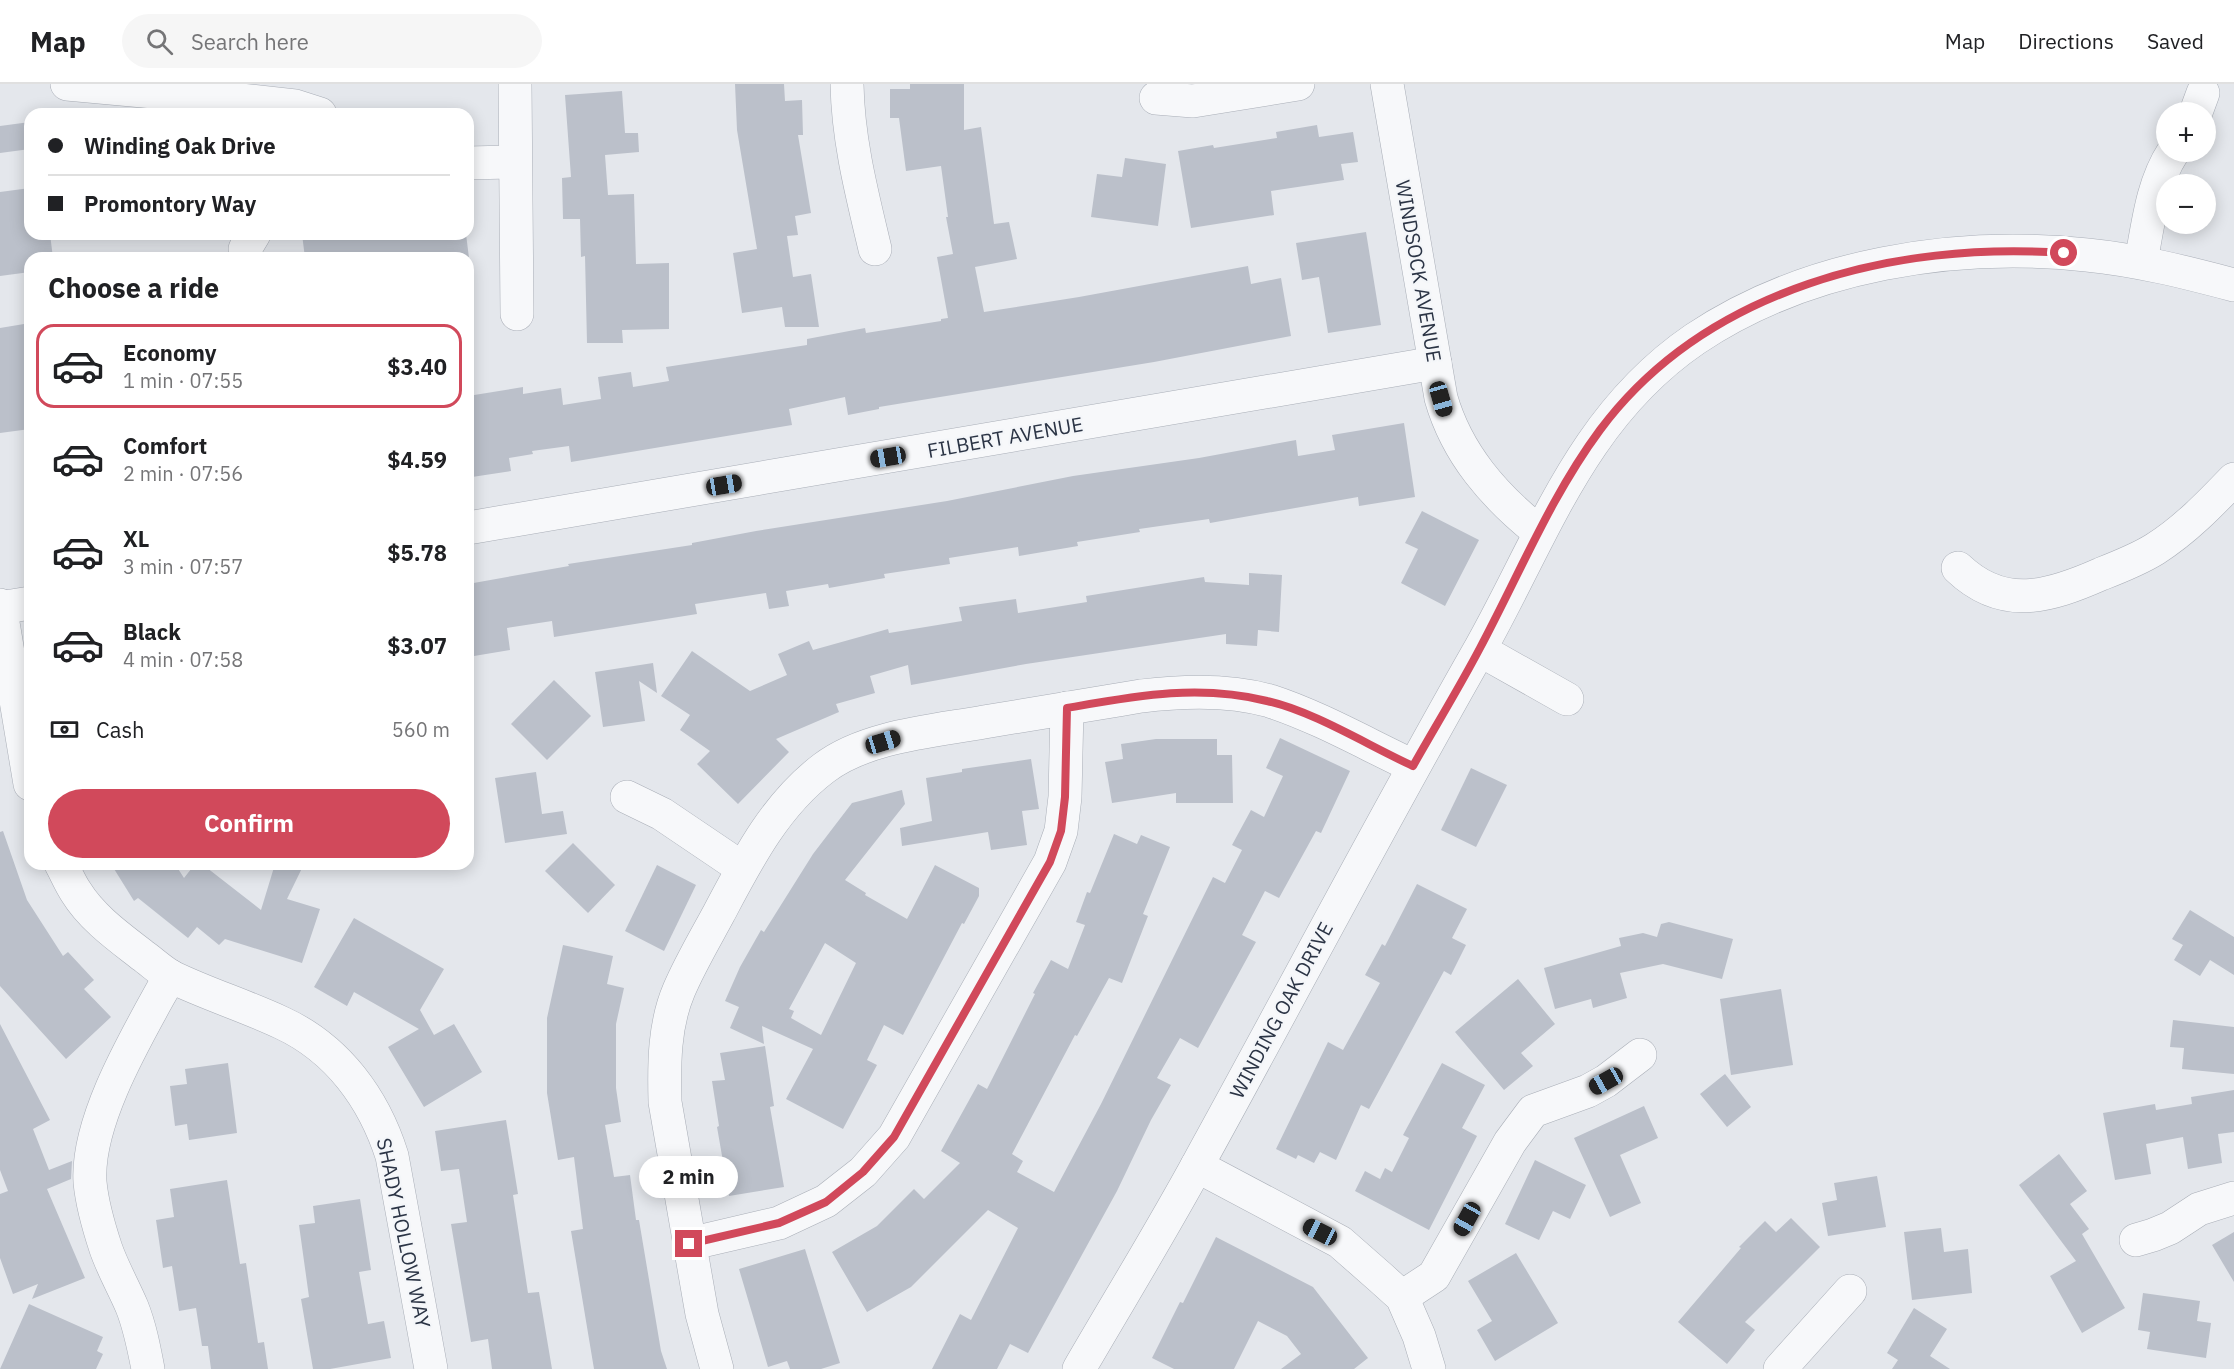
<!DOCTYPE html>
<html lang="en">
<head>
<meta charset="utf-8">
<style>
  :root { --surface:#fff; --page:#f6f6f6; --text:#202124; --muted:#757577; --line:#e0e0e0; --accent:#d1495b }
  body { margin:0; font-family:"IBM Plex Sans",sans-serif; background:var(--page); color:var(--text); height:100vh; display:flex; flex-direction:column; font-size:22px; white-space:nowrap }
  * { box-sizing:border-box; margin:0 }
  p { font-size:20px; color:var(--muted) }
  .icon { flex:none; width:33px; height:33px; fill:none; stroke:currentColor; stroke-width:2; stroke-linecap:round; stroke-linejoin:round }
  .map { position:relative; flex:1; overflow:hidden }
  .side { position:absolute; left:24px; top:168px; width:450px; height:618px; display:flex; flex-direction:column; background:var(--surface); border-radius:18px; box-shadow:0 3px 15px #0003 }
  .side>* { flex:none }
  .hud { position:absolute; left:24px; top:24px; width:450px; height:132px; border-radius:18px; box-shadow:0 3px 15px #0003; display:grid; align-content:center; height:132px; padding:0 24px; background:var(--surface) }
  .buttons { position:absolute; left:2156px; top:18px; display:grid; gap:12px }
  .buttons a { display:grid; place-items:center; width:60px; height:60px; border-radius:50%; background:var(--surface); box-shadow:0 3px 15px #0003; font-size:30px }
  .end { position:absolute; width:27px; height:27px; margin:-14px; border:8px solid #d1495b; background:#fff; box-shadow:0 0 0 3px #fff }
  .from { border-radius:50% }
  .bubble { position:absolute; height:42px; border-radius:21px; background:var(--surface); box-shadow:0 3px 15px #0003; font-size:20px; font-weight:700; line-height:42px; text-align:center }
  .car { position:absolute; width:18px; height:36px; margin:-18px -9px; border-radius:8px; box-shadow:0 0 4px 2px #0007; background:linear-gradient(#222 24%,#8ab4d8 0 40%,#222 0 76%,#8ab4d8 0 86%,#222 0) }
  .hud b { display:flex; align-items:center; gap:21px; height:57px; font-size:22px }
  .hud b+b { border-top:2px solid var(--line) }
  .hud i { width:15px; height:15px; background:var(--text) }
  ul { padding:0; list-style:none }
  li { display:flex; align-items:center; gap:18px; height:84px; margin:0 12px 9px; padding:0 12px; border:3px solid transparent; border-radius:18px }
  li div { flex:1 }
  li b { display:block; font-size:22px }
  li em { font-style:normal; font-weight:700 }
  li.selected { border-color:var(--accent) }
  li>.icon { width:54px; height:54px; stroke-width:1.5 }
  h2 { padding:0 24px; font-size:27px; line-height:72px }
  .pay { display:flex; align-items:center; gap:15px; height:66px; padding:0 24px; font-size:22px }
  .pay p { margin-inline-start:auto }
  .action { display:flex; gap:12px; margin-top:auto; padding:12px 24px }
  .action a { flex:1; height:69px; border-radius:36px; background:var(--accent); color:#fff; font-size:24px; font-weight:700; line-height:69px; text-align:center }
  header { display:flex; align-items:center; gap:36px; box-sizing:border-box; height:84px; padding:0 30px; background:var(--surface); border-bottom:2px solid var(--line) }
  header strong { font-size:28px }
  nav { display:flex; gap:33px; margin-inline-start:auto; font-size:21px }
  .search { width:420px; height:54px; background:var(--page); display:flex; align-items:center; gap:15px; box-sizing:border-box; padding:0 21px; border-radius:33px; color:var(--muted); font-size:22px }
  .map>svg:first-child { display:block }
  .building { fill:#bbc0ca; fill-rule:evenodd }
  .lines { fill:none; stroke-linecap:round; stroke-linejoin:round }
  .minor-casing { stroke:#a9aeb7; stroke-width:34 }
  .minor { stroke:#f7f8fa; stroke-width:33 }
  .route { stroke:#d1495b; stroke-width:8 }
  .labels { text-anchor:middle; dominant-baseline:central; stroke-width:4.5; stroke-linejoin:round; paint-order:stroke }
  .street-label { font-size:20px; fill:#2b3445; stroke:#f4f6f9 }
</style>
</head>
<body>
<header>
<strong>Map</strong>
<div class="search"><svg class="icon" aria-label="search" viewBox="0 0 24 24"><circle cx="10" cy="10" r="6"/><path d="M15 15l6 6"/></svg>Search here</div>
<nav><a>Map</a><a>Directions</a><a>Saved</a></nav>
</header>
<div class="map">
<svg width="2234" height="1285" viewBox="0 0 2234 1285">
  <rect width="100%" height="100%" fill="#e4e7ec"/>
  <g class="building">
    <polygon points="735,0 784,0 785,17 802,16 803,51 798,51 811,129 795,132 798,151 787,152 793,193 811,190 819,243 785,243 782,223 742,229 733,169 757,165 737,46"/>
    <polygon points="910,0 964,0 964,46 981,43 994,140 1009,138 1017,175 975,183 984,228 1079,213 1248,182 1251,200 1281,194 1291,252 1154,278 879,323 879,325 848,331 845,313 789,325 792,341 571,378 569,362 532,367 533,370 509,374 511,387 472,393 468,366 468,312 523,303 523,310 561,304 563,321 601,315 598,293 631,288 633,303 669,297 666,283 807,261 807,255 865,244 866,249 941,237 941,235 948,234 937,173 953,170 946,133 948,133 941,82 906,87 899,34 890,34 890,5 910,5"/>
    <polygon points="622,7 625,49 638,49 639,68 605,71 608,111 634,110 636,180 669,179 669,245 622,246 623,259 587,259 585,172 581,173 580,135 563,135 562,94 571,93 565,11"/>
    <polygon points="30,38 30,65 0,69 0,42"/>
    <polygon points="1317,41 1319,53 1353,48 1358,78 1341,80 1344,96 1271,107 1274,131 1191,144 1178,67 1213,61 1214,64 1277,54 1276,48"/>
    <polygon points="1125,74 1166,80 1158,142 1091,133 1097,90 1122,93"/>
    <polygon points="30,104 30,150 50,150 53,174 30,174 30,188 0,192 0,108"/>
    <polygon points="1366,148 1381,241 1328,249 1319,193 1302,196 1296,159"/>
    <polygon points="302,150 466,150 469,174 305,174"/>
    <polygon points="30,239 30,345 0,349 0,244"/>
    <polygon points="1404,339 1415,413 1359,422 1358,413 1210,439 1209,435 1139,445 1140,448 1077,458 1078,462 1019,472 1018,463 949,474 950,480 884,490 885,494 829,504 828,500 786,507 789,522 769,525 766,509 695,520 697,530 554,553 552,537 507,544 510,566 468,573 468,500 569,482 568,480 692,461 692,459 756,447 947,417 1073,392 1199,374 1296,356 1298,372 1335,366 1332,351"/>
    <polygon points="1422,427 1479,456 1445,522 1401,499 1418,465 1405,459"/>
    <polygon points="1249,489 1282,491 1279,548 1258,546 1257,562 1226,560 1226,550 1026,580 911,601 908,581 870,592 875,609 836,620 839,628 776,655 789,668 738,720 697,680 710,667 680,646 690,631 661,612 692,567 750,607 787,591 778,570 809,557 813,566 888,545 889,549 962,537 959,523 1016,515 1018,529 1087,518 1086,512 1204,493 1205,498 1249,501"/>
    <polygon points="653,579 657,609 639,597 645,637 603,643 595,588"/>
    <polygon points="554,596 591,632 547,676 511,640"/>
    <polygon points="1280,654 1350,687 1321,749 1316,747 1279,814 1265,807 1242,851 1256,858 1198,964 1180,954 1157,994 1171,1001 1151,1036 1117,1107 1028,1269 1010,1260 997,1285 932,1285 960,1230 971,1236 1018,1144 988,1126 911,1203 867,1228 832,1168 877,1142 914,1105 924,1115 960,1079 941,1067 978,1000 987,1005 1035,910 1033,909 1051,876 1068,885 1085,841 1076,838 1087,808 1090,809 1114,750 1137,760 1141,751 1170,763 1143,830 1148,832 1122,899 1109,894 1077,952 1075,951 1012,1070 1023,1077 1017,1088 1054,1108 1101,1020 1213,793 1225,799 1242,766 1232,761 1251,726 1264,733 1283,692 1266,684"/>
    <polygon points="1156,655 1217,655 1217,671 1232,671 1233,719 1176,719 1176,709 1112,719 1105,678 1123,675 1121,660"/>
    <polygon points="1031,675 1039,725 1022,727 1027,761 991,766 988,748 902,762 900,744 932,737 926,694 962,688 962,685"/>
    <polygon points="1471,684 1507,701 1476,763 1441,746"/>
    <polygon points="536,688 542,730 563,727 567,750 505,759 495,694"/>
    <path d="M902,706L905,720L845,796L866,809L865,811L907,835L935,781L979,804V812L964,840L962,839L903,951L884,941L867,976L877,981L843,1045L786,1015L813,965L762,942L764,960L730,944L739,923L725,917L740,883L761,846L764,848L813,770L852,719ZM825,859L856,879L821,951L791,934L794,927L789,925Z"/>
    <polygon points="3,747 27,816 63,872 68,868 94,896 84,905 111,933 66,975 0,902 0,748"/>
    <polygon points="573,759 615,801 588,829 545,787"/>
    <polygon points="111,780 175,780 184,794 195,780 202,780 261,826 275,780 304,780 287,815 320,825 302,879 225,855 219,861 197,843 188,854 138,814 134,817"/>
    <polygon points="657,781 696,801 664,867 625,847"/>
    <polygon points="1417,800 1467,825 1452,854 1466,861 1451,891 1444,887 1369,1025 1361,1021 1336,1076 1320,1068 1314,1079 1298,1071 1296,1075 1276,1065 1328,958 1343,966 1380,899 1365,891 1382,860 1385,862"/>
    <polygon points="2190,826 2234,853 2234,891 2210,876 2200,892 2174,876 2183,861 2172,855"/>
    <polygon points="354,834 444,885 420,926 434,951 454,940 482,988 424,1023 388,963 419,945 354,908 347,922 314,903"/>
    <polygon points="1669,838 1733,855 1722,895 1663,880 1620,889 1627,914 1593,924 1591,915 1555,925 1544,884 1621,862 1619,854 1643,849 1657,853 1661,840"/>
    <polygon points="563,861 613,872 607,900 624,904 616,940 616,1004 621,1038 605,1041 614,1093 630,1091 636,1136 639,1136 661,1267 667,1285 594,1285 571,1147 583,1145 574,1073 558,1076 547,1009 547,934"/>
    <polygon points="1518,895 1555,940 1521,969 1533,982 1504,1006 1455,948"/>
    <polygon points="1781,905 1793,981 1731,991 1720,915"/>
    <polygon points="2173,936 2234,943 2234,990 2182,985 2184,964 2170,963"/>
    <polygon points="0,940 50,1036 33,1045 49,1086 72,1077 71,1095 47,1105 85,1194 32,1215 38,1200 13,1210 0,1174 0,1110 8,1107 0,1086"/>
    <polygon points="765,962 774,1022 770,1023 784,1103 729,1112 717,1043 719,1042 712,997 725,996 720,969"/>
    <polygon points="228,979 237,1049 189,1056 187,1040 175,1042 170,1002 187,1000 185,985"/>
    <polygon points="1442,979 1485,1001 1462,1044 1477,1052 1429,1146 1355,1107 1365,1087 1380,1095 1385,1084 1392,1088 1409,1054 1403,1051"/>
    <polygon points="1725,990 1751,1023 1727,1043 1700,1010"/>
    <polygon points="2234,1006 2234,1048 2218,1050 2222,1079 2188,1085 2183,1053 2146,1060 2151,1090 2115,1096 2103,1029 2155,1020 2156,1026 2192,1020 2191,1013"/>
    <polygon points="1644,1022 1658,1054 1620,1071 1641,1119 1610,1133 1574,1054"/>
    <polygon points="506,1036 518,1110 513,1111 528,1209 539,1208 552,1285 492,1285 488,1255 471,1258 451,1140 467,1138 459,1085 441,1087 435,1047"/>
    <polygon points="2059,1070 2087,1107 2070,1120 2089,1145 2082,1150 2125,1224 2082,1249 2050,1192 2076,1177 2019,1101"/>
    <polygon points="1535,1076 1586,1101 1570,1135 1553,1127 1539,1156 1505,1140"/>
    <polygon points="1877,1092 1886,1143 1828,1152 1822,1119 1837,1116 1834,1099"/>
    <polygon points="227,1096 240,1180 246,1179 258,1259 264,1258 268,1285 211,1285 208,1262 202,1262 196,1224 179,1227 172,1182 163,1184 156,1136 174,1133 170,1105"/>
    <polygon points="360,1115 371,1186 359,1188 368,1240 384,1237 391,1274 330,1285 313,1285 301,1215 309,1213 299,1141 315,1139 313,1122"/>
    <polygon points="1791,1134 1820,1163 1745,1238 1755,1246 1727,1280 1678,1238 1741,1164 1739,1163 1765,1137 1776,1148"/>
    <polygon points="1941,1144 1944,1168 1968,1165 1972,1209 1912,1216 1904,1148"/>
    <polygon points="2234,1148 2234,1198 2212,1161"/>
    <polygon points="1216,1153 1313,1203 1368,1274 1354,1285 1281,1285 1301,1270 1287,1252 1258,1237 1234,1285 1174,1285 1152,1274 1180,1218 1183,1219"/>
    <polygon points="805,1165 840,1279 821,1285 790,1285 787,1277 768,1283 739,1185"/>
    <polygon points="1516,1169 1558,1239 1495,1277 1477,1246 1492,1237 1468,1197"/>
    <polygon points="2143,1209 2200,1217 2197,1237 2211,1239 2206,1274 2147,1265 2150,1248 2138,1246"/>
    <polygon points="29,1220 103,1253 97,1267 103,1270 96,1285 0,1285"/>
    <polygon points="1914,1224 1947,1245 1930,1272 1950,1285 1892,1285 1898,1276 1887,1269"/>
  </g>
  <g class="lines">
    <defs>
      <g id="minor">
        <polyline points="67,0 241,16 295,22 320,30"/>
        <polyline points="515,0 517,230"/>
        <path d="M847,0C848,57 862,110 875,165"/>
        <path d="M1387,0L1441,314C1457,370 1494,412 1539,448"/>
        <polyline points="1156,14 1193,17 1298,0"/>
        <polyline points="2196,28 2203,9"/>
        <polyline points="468,79 515,78"/>
        <polyline points="245,165 254,150"/>
        <path d="M2141,178C2148,141 2152,100 2173,68"/>
        <polyline points="468,444 1435,279"/>
        <path d="M1958,484C2003,527 2049,513 2101,490C2119,483 2139,475 2155,465C2185,446 2210,420 2234,395"/>
        <polyline points="0,521 30,700"/>
        <polyline points="0,524 30,519"/>
        <polyline points="1480,566 1567,615"/>
        <polyline points="627,713 662,730 742,784"/>
        <path d="M61,780C66,789 70,799 76,808C92,834 119,853 142,871C152,878 161,887 172,893C207,910 246,922 282,939C338,965 374,1015 392,1072L431,1285"/>
        <polyline points="1197,1082 1340,1158 1381,1194 1402,1213 1419,1252 1429,1285"/>
        <polyline points="2136,1156 2153,1151 2170,1144 2199,1125 2234,1114"/>
        <polyline points="689,1160 779,1139 826,1117 863,1088 894,1053 1050,778 1061,747 1065,713 1067,624"/>
        <polyline points="1402,1213 1434,1192 1510,1058 1533,1027 1588,1007 1606,997 1640,971"/>
        <path d="M148,1285C144,1264 140,1243 132,1223C124,1204 113,1185 106,1165C99,1144 92,1120 90,1098C86,1035 140,947 170,892"/>
        <path d="M717,1285L702,1230L665,1018C664,980 664,941 679,906C690,880 705,855 719,829C747,776 775,721 824,684C866,652 934,647 984,638C1037,629 1089,621 1141,612C1182,607 1229,605 1270,617C1319,633 1366,660 1413,682"/>
        <path d="M1079,1285C1119,1216 1161,1148 1199,1078C1292,909 1381,739 1476,572C1542,457 1579,334 1695,255C1807,180 1955,157 2087,171C2137,176 2185,188 2234,201"/>
        <polyline points="1780,1285 1850,1207"/>
      </g>
    </defs>
    <use href="#minor" class="minor-casing"/>
    <use href="#minor" class="minor"/>
  </g>
  <g class="lines">
    <path class="route" d="M689,1160L779,1139L826,1118L863,1088L894,1053L1050,778L1061,747L1065,713L1067,624C1136,612 1198,600 1267,617C1313,627 1369,662 1413,682C1435,643 1459,604 1480,564C1519,491 1551,412 1600,346C1706,204 1896,157 2064,169"/>
  </g>
  <g class="labels">
    <g class="street-label">
      <text transform="translate(1419 187) rotate(80)">WINDSOCK AVENUE</text>
      <text transform="translate(1005 353) rotate(-10)">FILBERT AVENUE</text>
      <text transform="translate(1281 926) rotate(-62)">WINDING OAK DRIVE</text>
      <text transform="translate(404 1149) rotate(78)">SHADY HOLLOW WAY</text>
    </g>
  </g>
</svg>
<div class="buttons">
<a>+</a>
<a>−</a>
</div>
<i class="end from" style="left:2064px;top:169px"></i>
<i class="end" style="left:689px;top:1160px"></i>
<div class="bubble" style="left:639px;top:1072px;width:99px">2 min</div>
<i class="car" style="left:1441px;top:315px;rotate:164deg"></i>
<i class="car" style="left:888px;top:373px;rotate:260deg"></i>
<i class="car" style="left:724px;top:401px;rotate:80deg"></i>
<i class="car" style="left:883px;top:658px;rotate:73deg"></i>
<i class="car" style="left:1606px;top:997px;rotate:241deg"></i>
<i class="car" style="left:1467px;top:1135px;rotate:209deg"></i>
<i class="car" style="left:1320px;top:1148px;rotate:297deg"></i>
<div class="hud">
<b><i class="from"></i>Winding Oak Drive</b>
<b><i></i>Promontory Way</b>
</div>
<section class="side">
<h2>Choose a ride</h2>
<ul>
<li class="selected"><svg class="icon" aria-label="car" viewBox="0 0 24 24"><path d="M5 17H2v-5l4-1 3-4h7l3 4 3 1v5h-3M9 17h6M6 11h13"/><circle cx="7" cy="17" r="2"/><circle cx="17" cy="17" r="2"/></svg><div><b>Economy</b><p>1 min · 07:55</p></div><em>$3.40</em></li>
<li><svg class="icon" aria-label="car" viewBox="0 0 24 24"><path d="M5 17H2v-5l4-1 3-4h7l3 4 3 1v5h-3M9 17h6M6 11h13"/><circle cx="7" cy="17" r="2"/><circle cx="17" cy="17" r="2"/></svg><div><b>Comfort</b><p>2 min · 07:56</p></div><em>$4.59</em></li>
<li><svg class="icon" aria-label="car" viewBox="0 0 24 24"><path d="M5 17H2v-5l4-1 3-4h7l3 4 3 1v5h-3M9 17h6M6 11h13"/><circle cx="7" cy="17" r="2"/><circle cx="17" cy="17" r="2"/></svg><div><b>XL</b><p>3 min · 07:57</p></div><em>$5.78</em></li>
<li><svg class="icon" aria-label="car" viewBox="0 0 24 24"><path d="M5 17H2v-5l4-1 3-4h7l3 4 3 1v5h-3M9 17h6M6 11h13"/><circle cx="7" cy="17" r="2"/><circle cx="17" cy="17" r="2"/></svg><div><b>Black</b><p>4 min · 07:58</p></div><em>$3.07</em></li>
</ul>
<div class="pay"><svg class="icon" aria-label="cash" viewBox="0 0 24 24"><path d="M3 7h18v10H3z"/><circle cx="12" cy="12" r="2"/></svg>Cash<p>560 m</p></div>
<div class="action"><a>Confirm</a></div>
</section>
</div>
</body>
</html>
